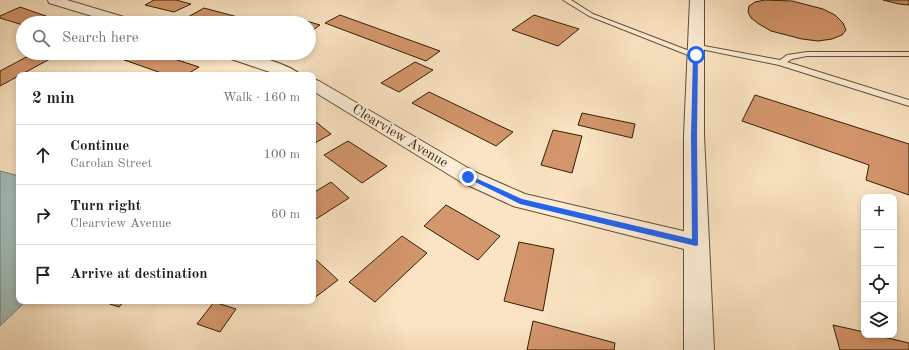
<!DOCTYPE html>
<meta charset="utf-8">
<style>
:root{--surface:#fff;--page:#f2f2f2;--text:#222;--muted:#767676;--line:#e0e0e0}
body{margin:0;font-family:"Old Standard TT",serif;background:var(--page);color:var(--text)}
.controls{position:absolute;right:12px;bottom:12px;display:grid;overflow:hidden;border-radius:8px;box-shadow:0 2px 6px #0003}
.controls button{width:36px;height:36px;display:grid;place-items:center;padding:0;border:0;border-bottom:1px solid var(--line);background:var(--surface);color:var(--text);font:20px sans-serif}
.stop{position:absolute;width:12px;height:12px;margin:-9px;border:3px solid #2563eb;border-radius:50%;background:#fff}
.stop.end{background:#2563eb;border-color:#fff;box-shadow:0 1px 4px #0008}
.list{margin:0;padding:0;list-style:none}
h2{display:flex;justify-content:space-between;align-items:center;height:52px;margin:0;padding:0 16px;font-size:17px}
h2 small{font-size:13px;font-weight:400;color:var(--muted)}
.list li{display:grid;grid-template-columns:26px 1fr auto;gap:12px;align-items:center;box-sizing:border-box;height:60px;padding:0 16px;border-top:1px solid var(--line)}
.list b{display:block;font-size:15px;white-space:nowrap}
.list p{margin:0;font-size:13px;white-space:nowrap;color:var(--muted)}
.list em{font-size:13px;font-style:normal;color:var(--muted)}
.icon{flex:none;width:22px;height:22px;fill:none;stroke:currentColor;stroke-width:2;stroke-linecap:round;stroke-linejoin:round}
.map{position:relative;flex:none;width:909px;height:350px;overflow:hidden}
.search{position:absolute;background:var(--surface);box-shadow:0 2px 6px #0003;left:16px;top:16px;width:300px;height:44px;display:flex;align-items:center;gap:10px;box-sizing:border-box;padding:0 14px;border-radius:22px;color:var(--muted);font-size:15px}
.panel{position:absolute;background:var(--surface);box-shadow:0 2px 6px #0003;left:16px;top:72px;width:300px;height:232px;border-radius:8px}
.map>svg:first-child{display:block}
.water{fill:#a0bdba;stroke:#747e70}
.building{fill:#d4966c;stroke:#331f00}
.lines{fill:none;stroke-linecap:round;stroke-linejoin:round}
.service-casing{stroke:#655031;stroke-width:2}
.minor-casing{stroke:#655031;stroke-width:2}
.tertiary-casing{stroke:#655031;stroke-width:2}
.service{fill:#fcedd8;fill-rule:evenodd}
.minor{fill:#fcedd8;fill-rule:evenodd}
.tertiary{fill:#fcedd8;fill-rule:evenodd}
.route{fill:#2563eb}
.labels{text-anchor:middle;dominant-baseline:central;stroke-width:4;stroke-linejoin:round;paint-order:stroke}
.street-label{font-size:14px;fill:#331f00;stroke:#fcedd8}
</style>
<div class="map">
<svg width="909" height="350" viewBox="0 0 909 350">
<rect width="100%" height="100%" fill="#fbe4c3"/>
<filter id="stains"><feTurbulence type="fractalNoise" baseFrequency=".005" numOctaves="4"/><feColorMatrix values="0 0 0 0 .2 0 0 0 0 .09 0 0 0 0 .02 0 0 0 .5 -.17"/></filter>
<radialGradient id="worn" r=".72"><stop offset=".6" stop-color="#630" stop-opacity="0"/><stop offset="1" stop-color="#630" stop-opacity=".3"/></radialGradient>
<polygon class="water" points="0,171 19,176 19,301 26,301 0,326"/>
<g class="building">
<polygon points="154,0 176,0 191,4 174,12 145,5"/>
<polygon points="765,0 792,1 823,9 835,15 843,23 846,30 842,35 832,39 818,41 802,39 771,31 759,24 751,18 748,12 749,6 755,2"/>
<polygon points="883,0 909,0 909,5 899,4"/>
<polygon points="20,7 46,16 29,23 23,23 23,25 0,18 0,16"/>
<polygon points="204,8 260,23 210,23 188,17"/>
<polygon points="340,15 440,51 426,61 325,23"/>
<polygon points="534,15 579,29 558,46 512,30"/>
<polygon points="303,20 320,25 309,33 309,23 300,23"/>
<polygon points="34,53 61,53 0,86 0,71"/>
<polygon points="119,53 156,53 199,67 186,75 167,75 113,56"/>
<polygon points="415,62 433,70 399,92 381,83"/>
<polygon points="429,92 513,132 496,146 412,103"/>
<polygon points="755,95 909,144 909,195 866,180 869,165 742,121"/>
<polygon points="582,113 635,124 632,138 578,125"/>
<polygon points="316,122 331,134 313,144 313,124"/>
<polygon points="553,130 582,136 572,173 541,165"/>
<polygon points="348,141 387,166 362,183 324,155"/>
<polygon points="331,182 349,198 313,221 313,193"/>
<polygon points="446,205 500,236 478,260 424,226"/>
<polygon points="402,236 427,253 375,302 349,282"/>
<polygon points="519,242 554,249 543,311 504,301"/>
<polygon points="313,257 338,280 313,299"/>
<polygon points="101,301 125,301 119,307"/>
<polygon points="214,302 236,309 220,332 197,324"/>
<polygon points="533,321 615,343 614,350 527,350"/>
<polygon points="833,325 864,332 864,335 875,335 909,343 909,350 840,350"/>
</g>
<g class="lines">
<g class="service-casing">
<g id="service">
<polygon points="563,0 571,0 593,14 700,55 696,57 693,57 589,16"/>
<polygon points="693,44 780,60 787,55 807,52 909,52 909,56 807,56 792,59 787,62 909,100 909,106 779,65 696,48 693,48"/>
</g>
</g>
<g class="minor-casing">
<g id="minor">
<polygon points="48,0 67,0 134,20 136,23 115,23 49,3"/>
<path d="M 220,53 C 227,53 234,52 242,53 C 253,54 294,66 300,75 L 279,75 L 222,56 Z"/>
<polygon points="313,79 319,81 475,172 525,194 696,234 704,237 707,243 704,249 696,252 513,206 461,182 313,91"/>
</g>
</g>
<g class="tertiary-casing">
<polygon id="tertiary" points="690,0 704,0 704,135 714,350 684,350 684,135"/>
</g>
<use href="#service" class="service"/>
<use href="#minor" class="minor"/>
<use href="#tertiary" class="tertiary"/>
</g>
<polygon class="route" points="696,54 698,55 697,135 698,245 696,246 520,204 465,177 468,175 471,176 522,199 692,239 691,135 693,55"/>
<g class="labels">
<g class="street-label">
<text transform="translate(400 136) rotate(31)">Clearview Avenue</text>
</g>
</g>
<rect width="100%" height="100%" filter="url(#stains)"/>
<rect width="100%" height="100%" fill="url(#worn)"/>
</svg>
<div class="controls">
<button>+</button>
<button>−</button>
<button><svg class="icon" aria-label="locate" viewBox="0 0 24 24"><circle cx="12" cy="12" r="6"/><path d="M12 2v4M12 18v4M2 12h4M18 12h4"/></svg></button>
<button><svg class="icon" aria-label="layers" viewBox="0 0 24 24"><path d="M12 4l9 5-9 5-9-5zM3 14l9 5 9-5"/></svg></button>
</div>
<div class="stop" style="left:696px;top:55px"></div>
<div class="stop end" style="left:468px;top:177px"></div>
<div class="search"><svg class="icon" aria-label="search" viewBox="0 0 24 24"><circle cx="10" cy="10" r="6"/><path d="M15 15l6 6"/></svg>Search here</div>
<section class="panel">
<h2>2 min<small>Walk · 160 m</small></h2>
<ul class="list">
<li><svg class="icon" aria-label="ahead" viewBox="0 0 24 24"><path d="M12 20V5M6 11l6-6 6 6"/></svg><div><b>Continue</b><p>Carolan Street</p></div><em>100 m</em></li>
<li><svg class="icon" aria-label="right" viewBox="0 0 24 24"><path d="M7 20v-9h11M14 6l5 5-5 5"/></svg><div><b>Turn right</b><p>Clearview Avenue</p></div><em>60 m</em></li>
<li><svg class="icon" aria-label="arrive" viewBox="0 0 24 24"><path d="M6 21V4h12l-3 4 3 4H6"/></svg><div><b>Arrive at destination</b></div></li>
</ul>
</section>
</div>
